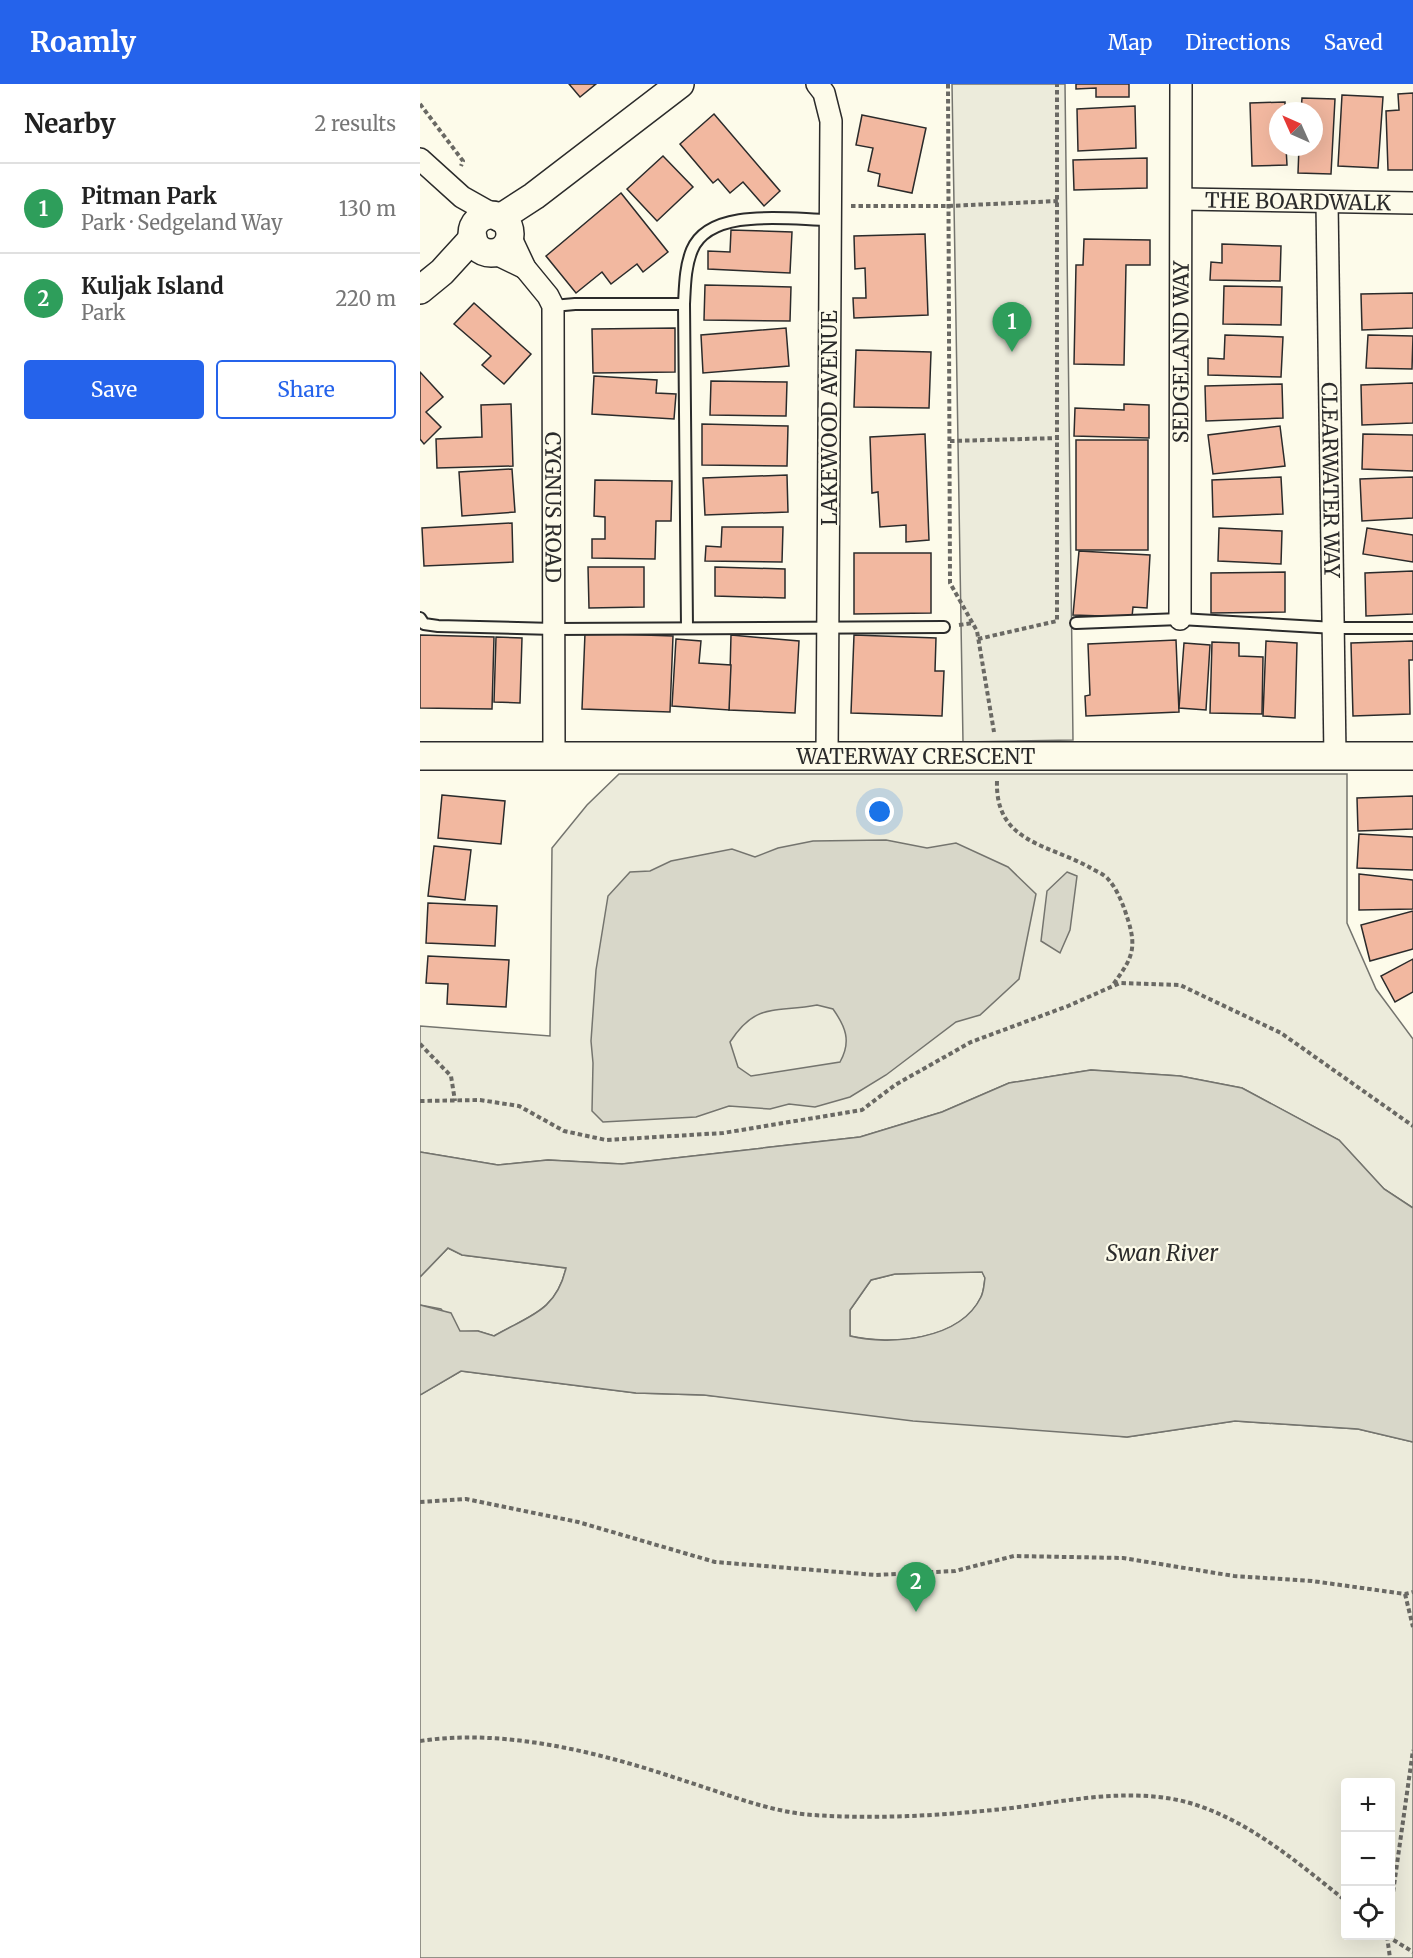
<!DOCTYPE html>
<meta charset="utf-8">
<style>
:root{--surface:#fff;--page:#f2f2f2;--text:#222;--muted:#767676;--line:#e0e0e0;--accent:#2563eb}
body{margin:0;font-family:Merriweather,serif;background:var(--page);color:var(--text)}
.controls{position:absolute;right:18px;bottom:18px;display:grid;overflow:hidden;border-radius:6px;box-shadow:0 6px 24px #0002}
.controls button{width:54px;height:54px;display:grid;place-items:center;padding:0;border:0;border-bottom:2px solid var(--line);background:var(--surface);color:var(--text);font:30px sans-serif}
.compass{position:absolute;left:849px;top:18px;width:54px;height:54px;border-radius:50%;background:var(--surface);box-shadow:0 6px 24px #0002;rotate:315deg}
.you{position:absolute;left:460px;top:728px;width:21px;height:21px;margin:-15px;border:4px solid #fff;border-radius:50%;background:#1a73e8;box-shadow:0 0 0 9px #1a73e833}
.badge{display:grid;place-items:center;width:39px;height:39px;border-radius:50%;background:var(--accent);color:#fff;font-size:20px;font-weight:700}
.pin{position:absolute;translate:-50% -50px;filter:drop-shadow(0 2px 3px #0008)}
.pin::after{content:'';position:absolute;top:32px;width:21px;height:18px;background:inherit;clip-path:polygon(0 0,100% 0,50% 100%)}
.list{margin:0;padding:0;list-style:none}
h2{display:flex;justify-content:space-between;align-items:center;height:78px;margin:0;padding:0 24px;font-size:26px}
h2 small{font-size:20px;font-weight:400;color:var(--muted)}
.list li{display:grid;grid-template-columns:39px 1fr auto;gap:18px;align-items:center;box-sizing:border-box;height:90px;padding:0 24px;border-top:2px solid var(--line)}
.list b{display:block;font-size:22px;white-space:nowrap}
.list p{margin:0;font-size:20px;white-space:nowrap;color:var(--muted)}
.list em{font-size:20px;font-style:normal;color:var(--muted)}
.actions{display:flex;gap:12px;padding:18px 24px}
.actions a{flex:1;padding:14px 0;border:2px solid var(--accent);border-radius:6px;text-align:center;font-size:21px;color:var(--accent)}
.actions .main{background:var(--accent);color:#fff}
.icon{flex:none;width:33px;height:33px;fill:none;stroke:currentColor;stroke-width:2;stroke-linecap:round;stroke-linejoin:round}
.map{position:relative;flex:none;width:993px;height:1874px;overflow:hidden}
header{display:flex;align-items:center;gap:36px;box-sizing:border-box;height:84px;padding:0 30px;background:var(--accent);color:#fff}
header strong{font-size:28px}
nav{display:flex;gap:33px;margin-inline-start:auto;font-size:21px}
main{display:flex}
aside{flex:1;background:var(--surface)}
.map>svg:first-child{display:block}
.green{fill:#ecebdb;stroke:#74746e;stroke-width:1.5;fill-rule:evenodd}
.water{fill:#d8d7c9;stroke:#74746e;stroke-width:1.5;fill-rule:evenodd}
.building{fill:#f2b8a0;stroke:#2b2b2b;stroke-width:1.5}
.lines{fill:none;stroke-linecap:round;stroke-linejoin:round}
.service-casing{stroke:#2b2b2b;stroke-width:14}
.minor-casing{stroke:#2b2b2b;stroke-width:24}
.tertiary-casing{stroke:#2b2b2b;stroke-width:30}
.path{stroke:#6a6964;stroke-width:4;stroke-dasharray:4.5 3;stroke-linecap:butt}
.service{stroke:#fdfbea;stroke-width:10}
.minor{stroke:#fdfbea;stroke-width:21}
.tertiary{stroke:#fdfbea;stroke-width:27}
.labels{text-anchor:middle;dominant-baseline:central;stroke-width:4.5;stroke-linejoin:round;paint-order:stroke}
.street-label{font-size:21px;fill:#2b2b2b;stroke:#fdfbea}
.water-label{font-size:22px;font-style:italic;fill:#2b2b2b;stroke:#fdfbea}
</style>
<header>
<strong>Roamly</strong>
<nav><a>Map</a><a>Directions</a><a>Saved</a></nav>
</header>
<main>
<aside>
<h2>Nearby<small>2 results</small></h2>
<ul class="list">
<li><span class="badge" style="background:#2e9e5b">1</span><div><b>Pitman Park</b><p>Park · Sedgeland Way</p></div><em>130 m</em></li>
<li><span class="badge" style="background:#2e9e5b">2</span><div><b>Kuljak Island</b><p>Park</p></div><em>220 m</em></li>
</ul>
<div class="actions"><a class="main">Save</a><a>Share</a></div>
</aside>
<div class="map">
<svg width="993" height="1874" viewBox="0 0 993 1874">
<rect width="100%" height="100%" fill="#fdfbea"/>
<g class="green">
<polygon points="532,0 645,0 653,656 543,658"/>
<polygon points="199,690 927,690 927,839 956,905 993,955 993,1124 964,1105 919,1056 822,1004 760,992 671,986 589,999 522,1028 440,1053 202,1080 128,1076 78,1081 0,1068 0,942 130,952 132,764 167,721"/>
<path d="M 28,1164 L 42,1171 L 146,1184 C 136,1228 108,1232 74,1252 L 58,1247 L 40,1248 L 21,1225 L 0,1221 L 0,1193 Z"/>
<path d="M 562,1187 L 565,1194 C 564,1200 564,1207 561,1213 C 540,1257 471,1261 430,1252 L 430,1226 L 451,1196 L 475,1190 Z"/>
<path d="M 41,1287 L 216,1309 L 284,1311 L 707,1353 L 815,1337 L 938,1345 L 993,1358 L 993,1874 L 0,1874 L 0,1311 ZM 926,1698 L 970,1698 L 970,1852 L 926,1852 Z"/>
</g>
<g class="water">
<path d="M 466,756 L 507,764 L 536,759 L 588,783 L 616,810 L 599,895 L 560,931 L 536,938 L 466,991 L 430,1013 L 395,1023 L 369,1020 L 350,1025 L 309,1022 L 276,1033 L 183,1038 L 172,1027 L 173,979 L 171,957 L 176,886 L 188,812 L 210,788 L 230,787 L 251,777 L 312,765 L 335,773 L 358,764 L 393,757 ZM 397,921 L 413,925 C 425,942 432,957 420,978 L 331,992 L 318,983 L 310,958 C 336,918 354,929 397,921 Z"/>
<polygon points="647,788 657,792 650,846 640,869 621,857 627,807"/>
<path d="M 671,986 L 760,992 L 822,1004 L 919,1056 L 964,1105 L 993,1124 L 993,1358 L 938,1345 L 815,1337 L 707,1353 L 493,1337 L 284,1311 L 216,1309 L 41,1287 L 0,1311 L 0,1221 L 31,1229 L 40,1247 L 58,1247 L 74,1252 C 108,1232 136,1228 146,1184 L 42,1171 L 28,1164 L 0,1193 L 0,1068 L 78,1081 L 128,1076 L 202,1080 L 440,1053 L 522,1028 L 589,999 ZM 562,1188 L 565,1194 C 564,1200 564,1207 561,1213 C 540,1256 470,1262 430,1252 L 430,1226 L 451,1196 L 475,1190 Z"/>
</g>
<g class="building">
<polygon points="149,0 176,0 160,13"/>
<polygon points="656,0 709,0 709,13 676,13 676,4 656,5"/>
<polygon points="993,9 993,86 968,86 966,27 979,26 978,10"/>
<polygon points="922,11 963,13 958,84 918,82"/>
<polygon points="882,14 915,15 911,90 878,89 879,63 894,63 894,27 881,27"/>
<polygon points="865,18 865,27 858,27 858,63 866,63 867,81 832,82 830,19"/>
<polygon points="715,22 716,64 658,67 657,25"/>
<polygon points="294,30 360,107 344,122 323,98 310,109 298,95 293,99 260,60"/>
<polygon points="442,31 506,44 492,109 458,102 460,90 448,87 453,64 436,61"/>
<polygon points="243,72 273,103 237,137 207,105"/>
<polygon points="727,74 727,104 654,106 653,76"/>
<polygon points="201,109 248,168 223,188 217,180 191,200 182,188 156,209 126,172"/>
<polygon points="311,146 372,148 370,189 288,185 288,167 310,168"/>
<polygon points="505,150 508,231 434,234 433,214 446,214 445,184 435,185 434,152"/>
<polygon points="664,155 730,156 730,181 706,181 704,281 654,280 656,181 663,181"/>
<polygon points="802,160 861,162 860,197 790,196 791,178 802,179"/>
<polygon points="285,201 371,203 370,237 284,236"/>
<polygon points="804,202 862,203 861,241 803,240"/>
<polygon points="993,209 993,244 942,246 941,210"/>
<polygon points="54,219 111,270 84,300 62,281 71,272 34,240"/>
<polygon points="255,244 255,288 173,289 172,245"/>
<polygon points="366,244 369,282 283,289 281,251"/>
<polygon points="805,251 863,253 861,293 788,291 788,274 804,275"/>
<polygon points="948,251 993,252 992,285 946,284"/>
<polygon points="436,266 511,268 509,324 434,323"/>
<polygon points="0,288 23,313 6,328 21,343 4,360 0,355"/>
<polygon points="174,292 237,296 236,309 256,310 254,335 172,330"/>
<polygon points="291,297 367,298 366,332 290,331"/>
<polygon points="993,299 993,339 942,341 941,301"/>
<polygon points="862,300 863,334 786,337 785,302"/>
<polygon points="91,320 93,382 17,384 16,355 62,353 61,321"/>
<polygon points="704,320 729,321 729,354 654,352 655,324 704,326"/>
<polygon points="282,340 368,342 367,382 282,381"/>
<polygon points="860,342 865,382 793,390 788,351"/>
<polygon points="505,350 509,456 486,458 486,441 460,443 458,408 452,409 450,353"/>
<polygon points="943,350 993,351 993,387 942,385"/>
<rect x="656" y="356" width="72" height="110"/>
<polygon points="92,385 95,428 42,432 39,388"/>
<polygon points="367,391 368,428 285,431 283,394"/>
<polygon points="861,393 863,430 793,433 792,396"/>
<polygon points="993,393 993,434 942,437 940,395"/>
<polygon points="175,396 252,397 251,437 236,437 235,475 172,474 172,455 185,455 185,433 174,432"/>
<polygon points="92,439 93,478 4,482 2,444"/>
<polygon points="302,443 363,443 362,478 285,477 286,462 301,463"/>
<polygon points="799,444 862,447 861,480 798,477"/>
<polygon points="947,444 993,451 993,478 943,470"/>
<polygon points="659,467 730,471 727,524 713,523 712,533 653,531"/>
<polygon points="434,469 511,469 511,529 434,530"/>
<polygon points="168,483 224,483 224,523 169,524"/>
<polygon points="295,483 365,485 365,514 295,512"/>
<polygon points="993,487 993,530 946,532 945,489"/>
<polygon points="865,488 865,528 791,529 791,489"/>
<polygon points="165,549 253,552 250,628 162,625"/>
<polygon points="0,551 74,553 72,625 0,624"/>
<polygon points="311,551 379,557 375,629 309,626"/>
<polygon points="434,551 516,554 515,587 524,587 522,632 431,629"/>
<polygon points="76,553 102,554 100,619 74,618"/>
<polygon points="256,555 281,557 279,579 311,581 309,626 252,622"/>
<polygon points="756,556 759,628 666,632 665,612 670,611 668,560"/>
<polygon points="846,557 877,559 875,634 843,632"/>
<polygon points="993,557 993,576 989,576 990,630 933,632 931,559"/>
<polygon points="792,558 819,559 819,572 843,573 842,630 790,629"/>
<polygon points="764,559 790,561 786,626 759,624"/>
<polygon points="22,711 85,717 81,760 18,754"/>
<polygon points="993,712 993,745 938,747 937,714"/>
<polygon points="939,750 993,753 993,786 937,784"/>
<polygon points="14,762 51,766 45,816 8,812"/>
<polygon points="939,790 993,796 993,825 939,826"/>
<polygon points="8,819 77,822 75,862 6,859"/>
<polygon points="993,827 993,865 950,877 941,841"/>
<polygon points="8,872 89,876 86,923 27,920 28,900 6,899"/>
<polygon points="993,875 993,908 975,918 961,892"/>
</g>
<g class="lines">
<g class="service-casing">
<g id="service">
<polyline points="133,222 155,220 264,220"/>
<polyline points="0,534 4,540 18,542 134,545 524,543"/>
<polyline points="656,539 760,535 915,544 993,544"/>
<path d="M 267,544 L 264,220 C 265,202 265,183 272,166 C 290,122 372,136 409,136"/>
</g>
</g>
<g class="minor-casing">
<g id="minor">
<polyline points="397,0 404,9 411,37 407,671"/>
<polyline points="0,75 42,113 74,131"/>
<path id="s1" d="M 762,115 L 993,119"/>
<path id="s2" d="M 907,118 L 915,672"/>
<path id="s3" d="M 90,152 L 105,184 L 128,212 L 133,222 L 134,671"/>
<polyline points="74,169 105,184"/>
<path id="s4" d="M 760,535 L 761,0"/>
</g>
</g>
<g class="tertiary-casing">
<g id="tertiary">
<circle cx="71" cy="150" r="19"/>
<polyline points="80,134 114,112 260,0"/>
<polyline points="0,206 22,188 53,154"/>
<path id="s5" d="M 0,672 L 993,672"/>
</g>
</g>
<g class="path">
<polyline points="528,0 530,499 557,547 574,648"/>
<polyline points="0,20 43,77 41,82"/>
<polyline points="431,122 528,122 638,117"/>
<polyline points="530,357 639,354"/>
<polyline points="539,541 553,539"/>
<polyline points="558,555 637,537 637,0"/>
<path d="M 577,697 C 575,758 627,760 669,783 C 675,787 684,790 688,795 C 698,806 704,823 708,836 C 718,867 710,877 692,902"/>
<polyline points="0,960 31,992 35,1017"/>
<polyline points="0,1017 60,1016 99,1022 144,1047 186,1056 303,1049 442,1026 475,1001 551,958 648,922 700,899 760,901 861,949 993,1042"/>
<polyline points="0,1418 46,1415 158,1438 295,1478 456,1491 535,1487 594,1472 703,1474 814,1492 892,1497 985,1510 993,1508"/>
<polyline points="985,1510 993,1543"/>
<path d="M 0,1657 C 85,1644 182,1669 262,1696 C 304,1709 349,1728 393,1731 C 452,1735 514,1732 573,1726 C 637,1720 706,1701 770,1719 C 830,1737 878,1779 926,1817"/>
<polyline points="970,1830 993,1666"/>
<polyline points="967,1852 993,1868"/>
<polyline points="967,1852 970,1874"/>
</g>
<use href="#service" class="service"/>
<use href="#minor" class="minor"/>
<use href="#tertiary" class="tertiary"/>
</g>
<g class="labels">
<g class="street-label">
<text stroke="none"><textPath href="#s1" startOffset="116">THE BOARDWALK</textPath></text>
<text stroke="none"><textPath href="#s4" startOffset="267">SEDGELAND WAY</textPath></text>
<text transform="translate(409 334) rotate(-90)">LAKEWOOD AVENUE</text>
<text stroke="none"><textPath href="#s2" startOffset="278">CLEARWATER WAY</textPath></text>
<text stroke="none"><textPath href="#s3" startOffset="284">CYGNUS ROAD</textPath></text>
<text stroke="none"><textPath href="#s5" startOffset="496">WATERWAY CRESCENT</textPath></text>
</g>
<g class="water-label">
<text x="742" y="1169">Swan River</text>
</g>
</g>
</svg>
<div class="controls">
<button>+</button>
<button>−</button>
<button><svg class="icon" aria-label="locate" viewBox="0 0 24 24"><circle cx="12" cy="12" r="6"/><path d="M12 2v4M12 18v4M2 12h4M18 12h4"/></svg></button>
</div>
<svg class="compass" viewBox="-18 -18 36 36"><path d="M0-13l5 13h-10z" fill="#e53935"/><path d="M0 13l5-13h-10z" fill="#767676"/></svg>
<div class="you"></div>
<div class="pin badge" style="left:592px;top:268px;background:#2e9e5b">1</div>
<div class="pin badge" style="left:496px;top:1528px;background:#2e9e5b">2</div>
</div>
</main>
